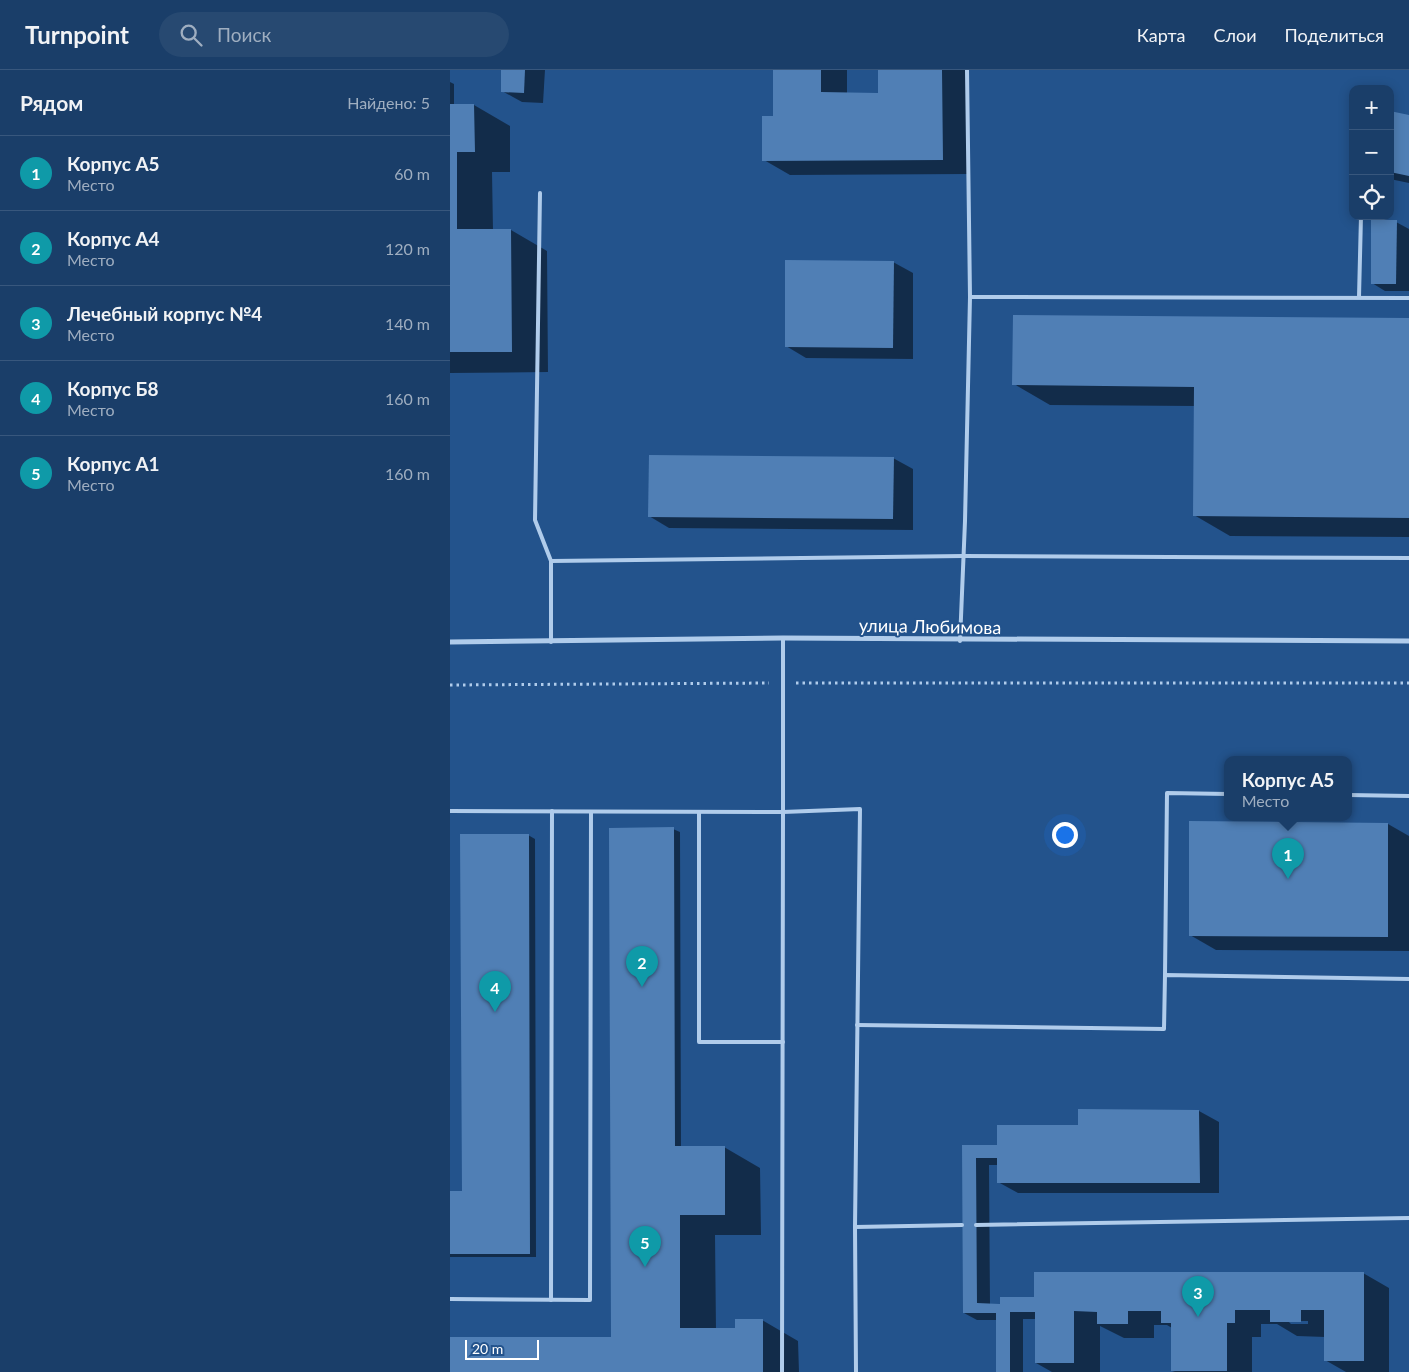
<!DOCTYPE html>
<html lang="ru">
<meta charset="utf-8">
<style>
:root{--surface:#1a3e69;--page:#274971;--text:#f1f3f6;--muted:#9faec0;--line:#38577d;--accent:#ea580c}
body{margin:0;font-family:Lato,sans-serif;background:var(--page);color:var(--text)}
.controls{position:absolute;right:15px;top:15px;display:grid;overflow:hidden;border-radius:10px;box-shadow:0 2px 12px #0003}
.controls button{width:45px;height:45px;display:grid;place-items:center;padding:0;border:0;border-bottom:1px solid var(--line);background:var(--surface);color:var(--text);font:25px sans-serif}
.scale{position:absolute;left:15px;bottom:12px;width:74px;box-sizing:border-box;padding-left:5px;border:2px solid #fff;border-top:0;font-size:14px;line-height:18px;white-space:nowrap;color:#fff;-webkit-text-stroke:4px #23538c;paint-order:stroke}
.you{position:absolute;left:614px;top:764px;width:18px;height:18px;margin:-12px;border:4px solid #fff;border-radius:50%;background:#1a73e8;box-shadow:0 0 0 8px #1a73e833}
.badge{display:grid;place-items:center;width:32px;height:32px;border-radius:50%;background:var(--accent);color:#fff;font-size:16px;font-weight:700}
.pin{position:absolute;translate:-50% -41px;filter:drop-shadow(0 1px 2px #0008)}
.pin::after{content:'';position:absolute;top:26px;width:18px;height:15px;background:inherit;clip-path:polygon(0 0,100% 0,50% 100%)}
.popup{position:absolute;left:774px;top:686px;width:128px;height:65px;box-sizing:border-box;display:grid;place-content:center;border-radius:10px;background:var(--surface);filter:drop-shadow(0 1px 4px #0005);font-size:16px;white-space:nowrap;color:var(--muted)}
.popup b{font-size:19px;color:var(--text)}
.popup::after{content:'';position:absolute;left:50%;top:100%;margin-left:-10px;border:10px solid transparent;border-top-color:var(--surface)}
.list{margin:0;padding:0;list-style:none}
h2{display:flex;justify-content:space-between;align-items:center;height:65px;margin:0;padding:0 20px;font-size:21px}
h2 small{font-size:16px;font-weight:400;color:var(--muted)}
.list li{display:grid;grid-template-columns:32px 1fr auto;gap:15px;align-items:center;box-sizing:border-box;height:75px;padding:0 20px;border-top:1px solid var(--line)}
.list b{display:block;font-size:19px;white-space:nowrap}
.list p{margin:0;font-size:16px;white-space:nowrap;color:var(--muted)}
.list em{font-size:16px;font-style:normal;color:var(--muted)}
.icon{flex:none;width:28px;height:28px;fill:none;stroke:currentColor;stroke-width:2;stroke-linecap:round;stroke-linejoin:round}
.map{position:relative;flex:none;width:959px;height:1302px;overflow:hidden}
header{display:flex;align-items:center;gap:30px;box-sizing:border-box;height:70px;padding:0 25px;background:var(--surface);border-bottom:1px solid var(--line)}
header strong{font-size:24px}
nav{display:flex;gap:28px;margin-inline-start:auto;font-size:18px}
.search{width:350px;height:45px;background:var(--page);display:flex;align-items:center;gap:12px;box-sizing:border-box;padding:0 18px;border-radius:28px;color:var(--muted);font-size:19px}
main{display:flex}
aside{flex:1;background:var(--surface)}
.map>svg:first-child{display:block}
.shadow{fill:#0007;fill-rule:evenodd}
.building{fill:#507fb5}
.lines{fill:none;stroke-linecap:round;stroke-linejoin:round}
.path{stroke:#b0cceb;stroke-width:3;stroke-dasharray:2.5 4;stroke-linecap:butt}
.lane{stroke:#b0cceb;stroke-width:4}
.street{stroke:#b0cceb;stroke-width:5}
.labels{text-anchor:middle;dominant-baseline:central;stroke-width:4;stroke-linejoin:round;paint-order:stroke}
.street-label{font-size:18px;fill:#fff;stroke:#23538c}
</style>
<header>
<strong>Turnpoint</strong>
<div class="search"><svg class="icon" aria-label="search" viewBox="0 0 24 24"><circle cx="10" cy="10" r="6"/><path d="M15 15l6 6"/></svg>Поиск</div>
<nav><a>Карта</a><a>Слои</a><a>Поделиться</a></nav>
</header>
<main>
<aside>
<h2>Рядом<small>Найдено: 5</small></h2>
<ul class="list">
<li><span class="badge" style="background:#0f9aa8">1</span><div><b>Корпус А5</b><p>Место</p></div><em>60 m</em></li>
<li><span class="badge" style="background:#0f9aa8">2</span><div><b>Корпус А4</b><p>Место</p></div><em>120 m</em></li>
<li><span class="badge" style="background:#0f9aa8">3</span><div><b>Лечебный корпус №4</b><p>Место</p></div><em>140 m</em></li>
<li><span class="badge" style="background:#0f9aa8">4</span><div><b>Корпус Б8</b><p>Место</p></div><em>160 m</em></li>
<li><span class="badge" style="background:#0f9aa8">5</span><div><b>Корпус А1</b><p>Место</p></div><em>160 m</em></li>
</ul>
</aside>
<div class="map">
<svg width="959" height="1302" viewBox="0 0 959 1302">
<rect width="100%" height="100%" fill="#23538c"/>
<g class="shadow">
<polygon points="52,0 95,0 93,33 72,32 52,21"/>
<polygon points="324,0 397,0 397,24 429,24 429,0 518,0 519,104 340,105 314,90 324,48"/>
<polygon points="0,12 4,14 4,36 24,35 60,56 60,102 42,102 43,160 61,160 97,181 98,302 0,303"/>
<polygon points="940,42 959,46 959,113 940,109"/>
<polygon points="946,152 959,159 959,221 935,221 922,213"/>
<polygon points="443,192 463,203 463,289 356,288 336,276"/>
<polygon points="959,249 959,467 780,466 744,445 745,336 600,335 564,314"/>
<polygon points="443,388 463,399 463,460 219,458 199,446"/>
<polygon points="938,754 959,766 959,881 766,880 740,865"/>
<polygon points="223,759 230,762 231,1078 274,1077 310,1098 311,1165 265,1165 266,1260 286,1260 312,1250 348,1271 349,1302 0,1302 0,1268 163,1268"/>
<polygon points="78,765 85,769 86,1187 0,1187 0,1122 13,1122"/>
<path d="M 749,1041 L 769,1052 L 769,1123 L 568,1123 L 548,1112 L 548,1095 L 539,1095 L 540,1235 L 551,1235 L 584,1228 L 913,1203 L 939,1218 L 939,1302 L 896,1302 L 875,1290 L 875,1267 L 847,1266 L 827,1254 L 811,1254 L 811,1267 L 802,1267 L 802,1302 L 725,1302 L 722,1301 L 722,1258 L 717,1255 L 704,1255 L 704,1268 L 674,1268 L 650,1256 L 650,1302 L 602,1302 L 586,1293 L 586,1249 L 573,1249 L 573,1302 L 547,1302 L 547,1250 L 527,1250 L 514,1243 L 513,1076 L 548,1076 L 629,1056 ZM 838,1251 L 858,1251 L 858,1254 L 841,1254 Z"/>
</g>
<g class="building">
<polygon points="51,0 75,0 74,23 51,22"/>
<polygon points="323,0 371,0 371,22 428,23 428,0 492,0 493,90 312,91 312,46 323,46"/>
<polygon points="0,34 24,34 25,82 7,82 7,159 61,159 62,282 0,282"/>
<polygon points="940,41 959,45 959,106 940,102"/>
<polygon points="921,150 947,150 946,214 921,214"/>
<polygon points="335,190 444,191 443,278 335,277"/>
<polygon points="563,245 959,248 959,448 743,446 744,317 562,315"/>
<polygon points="199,385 444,387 443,449 198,447"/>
<polygon points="739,751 938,753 938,867 739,866"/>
<polygon points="224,757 225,1076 275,1076 275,1145 230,1145 230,1258 285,1258 285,1249 313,1249 313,1302 0,1302 0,1267 161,1267 159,758"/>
<polygon points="10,764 79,764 80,1184 0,1184 0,1121 12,1121"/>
<polygon points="628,1039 749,1040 750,1113 547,1113 547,1088 526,1088 527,1233 550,1234 550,1227 584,1227 584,1202 914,1202 914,1291 874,1291 874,1240 851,1240 851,1252 820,1252 820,1240 785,1240 785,1253 777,1253 777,1301 721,1301 721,1253 711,1253 711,1241 678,1241 678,1254 647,1254 647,1242 624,1241 624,1293 585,1293 585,1242 560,1242 560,1302 546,1302 546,1243 513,1243 512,1075 547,1075 547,1055 628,1055"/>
</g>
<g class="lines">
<g class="path">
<polyline points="346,613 959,613"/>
<polyline points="0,615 319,613"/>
</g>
<g class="lane">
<polyline points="90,123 85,450 101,491 101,572"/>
<polyline points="520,227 959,228"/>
<polyline points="909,227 911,146"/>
<polyline points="101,491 513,486 959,488"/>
<polyline points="333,568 333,742 410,739 405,1157 406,1302"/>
<polyline points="510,571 515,451 520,227 517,0"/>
<polyline points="898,725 959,726"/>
<polyline points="0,741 333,742 332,1302"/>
<polyline points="249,742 249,972 333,972"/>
<polyline points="715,905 717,723 778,724"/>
<polyline points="407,955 714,959 715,905 959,909"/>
<polyline points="526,1155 959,1148"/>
<polyline points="405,1157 512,1155"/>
<polyline points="0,1229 140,1230 141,742"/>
<polyline points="101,1230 102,741"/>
</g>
<polyline class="street" points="0,572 333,568 959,571"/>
</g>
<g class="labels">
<g class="street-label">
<text transform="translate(480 556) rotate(1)">улица Любимова</text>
</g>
</g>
</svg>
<div class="controls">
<button>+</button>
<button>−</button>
<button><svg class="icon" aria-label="locate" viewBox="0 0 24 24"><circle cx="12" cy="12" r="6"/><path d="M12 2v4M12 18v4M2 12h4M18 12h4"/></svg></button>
</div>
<div class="scale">20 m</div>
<div class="you"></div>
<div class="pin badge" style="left:838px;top:809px;background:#0f9aa8">1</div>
<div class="popup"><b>Корпус А5</b>Место</div>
<div class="pin badge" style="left:192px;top:917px;background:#0f9aa8">2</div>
<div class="pin badge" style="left:748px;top:1247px;background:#0f9aa8">3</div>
<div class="pin badge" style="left:45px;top:942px;background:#0f9aa8">4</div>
<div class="pin badge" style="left:195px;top:1197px;background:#0f9aa8">5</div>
</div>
</main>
